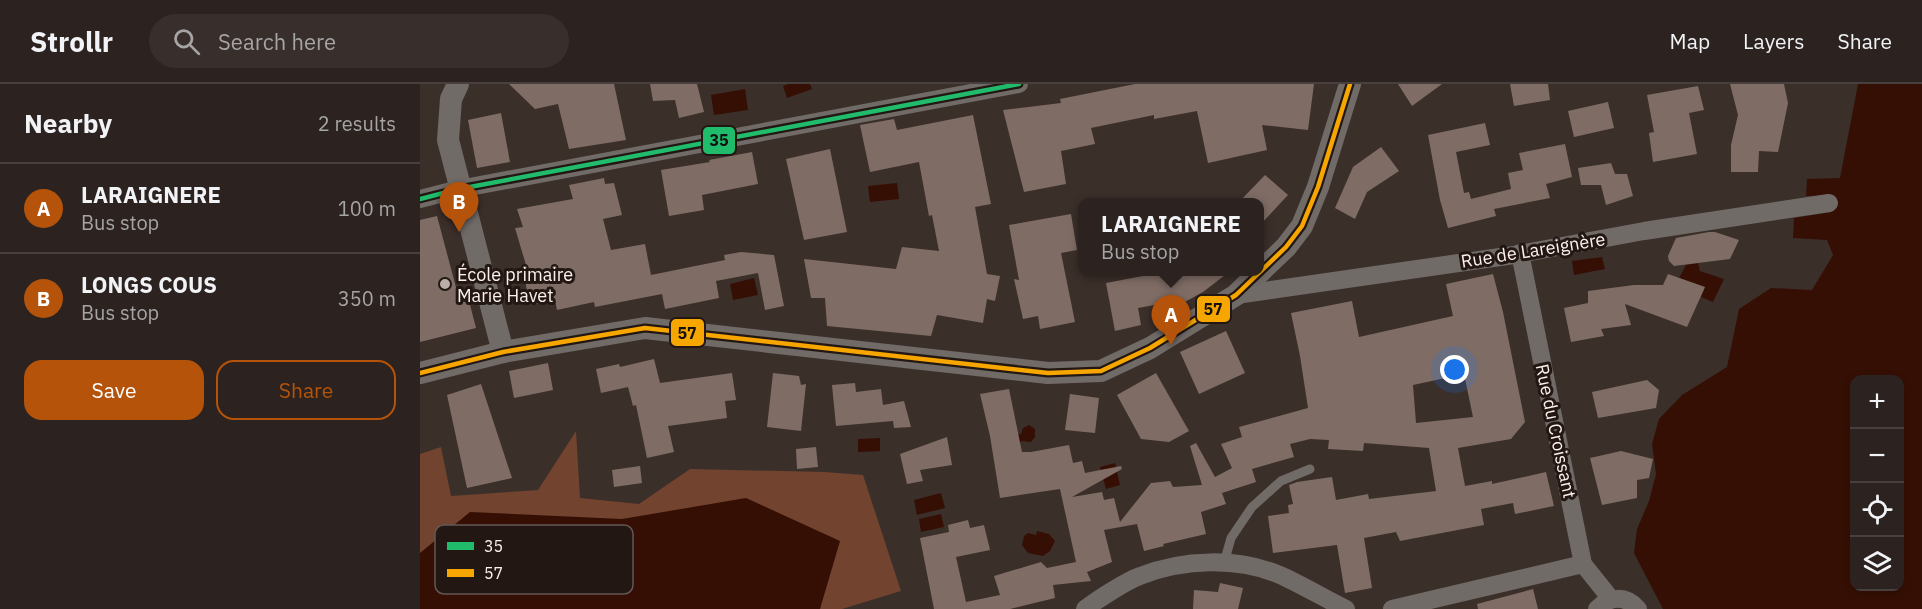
<!DOCTYPE html>
<meta charset="utf-8">
<style>
:root{--surface:#2c2320;--page:#382f2d;--text:#f1f3f6;--muted:#a6a4a5;--line:#48403e;--accent:#b45309}
body{margin:0;font-family:"IBM Plex Sans",sans-serif;background:var(--page);color:var(--text)}
.controls{position:absolute;right:18px;bottom:18px;display:grid;overflow:hidden;border-radius:12px;box-shadow:0 3px 9px #0003}
.controls button{width:54px;height:54px;display:grid;place-items:center;padding:0;border:0;border-bottom:2px solid var(--line);background:var(--surface);color:var(--text);font:30px sans-serif}
.you{position:absolute;left:1035px;top:286px;width:21px;height:21px;margin:-15px;border:4px solid #fff;border-radius:50%;background:#1a73e8;box-shadow:0 0 0 9px #1a73e833}
.badge{display:grid;place-items:center;width:39px;height:39px;border-radius:50%;background:var(--accent);color:#fff;font-size:20px;font-weight:700}
.pin{position:absolute;translate:-50% -50px;filter:drop-shadow(0 2px 3px #0008)}
.pin::after{content:'';position:absolute;top:32px;width:21px;height:18px;background:inherit;clip-path:polygon(0 0,100% 0,50% 100%)}
.popup{position:absolute;left:658px;top:114px;width:186px;height:78px;box-sizing:border-box;display:grid;place-content:center;border-radius:12px;background:var(--surface);filter:drop-shadow(0 2px 4px #0005);font-size:20px;white-space:nowrap;color:var(--muted)}
.popup b{font-size:22px;color:var(--text)}
.popup::after{content:'';position:absolute;left:50%;top:100%;margin-left:-12px;border:12px solid transparent;border-top-color:var(--surface)}
.list{margin:0;padding:0;list-style:none}
h2{display:flex;justify-content:space-between;align-items:center;height:78px;margin:0;padding:0 24px;font-size:26px}
h2 small{font-size:20px;font-weight:400;color:var(--muted)}
.list li{display:grid;grid-template-columns:39px 1fr auto;gap:18px;align-items:center;box-sizing:border-box;height:90px;padding:0 24px;border-top:2px solid var(--line)}
.list b{display:block;font-size:22px;white-space:nowrap}
.list p{margin:0;font-size:20px;white-space:nowrap;color:var(--muted)}
.list em{font-size:20px;font-style:normal;color:var(--muted)}
.actions{display:flex;gap:12px;padding:18px 24px}
.actions a{flex:1;padding:14px 0;border:2px solid var(--accent);border-radius:18px;text-align:center;font-size:21px;color:var(--accent)}
.actions .main{background:var(--accent);color:#fff}
.icon{flex:none;width:33px;height:33px;fill:none;stroke:currentColor;stroke-width:2;stroke-linecap:round;stroke-linejoin:round}
.map{position:relative;flex:none;width:1502px;height:525px;overflow:hidden}
header{display:flex;align-items:center;gap:36px;box-sizing:border-box;height:84px;padding:0 30px;background:var(--surface);border-bottom:2px solid var(--line)}
header strong{font-size:28px}
nav{display:flex;gap:33px;margin-inline-start:auto;font-size:21px}
.search{width:420px;height:54px;background:var(--page);display:flex;align-items:center;gap:15px;box-sizing:border-box;padding:0 21px;border-radius:33px;color:var(--muted);font-size:22px}
main{display:flex}
aside{flex:1;background:var(--surface)}
.map>svg:first-child{display:block}
.green{fill:#72432f}
.water{fill:#360f04;fill-rule:evenodd}
.building{fill:#7f6d65;fill-rule:evenodd}
.lines{fill:none;stroke-linecap:round;stroke-linejoin:round}
.service{stroke:#716b68;stroke-width:9}
.minor{stroke:#716b68;stroke-width:18}
.tertiary{stroke:#716b68;stroke-width:22}
.bus-1-casing{stroke:#221713;stroke-width:9}
.bus-2-casing{stroke:#221713;stroke-width:9}
.bus-1{stroke:#20bc6c;stroke-width:4.5}
.bus-2{stroke:#f7a600;stroke-width:4.5}
.poi-dot{fill:#baada8;stroke:#221713;stroke-width:2}
.labels{text-anchor:middle;dominant-baseline:central;stroke-width:6;stroke-linejoin:round;paint-order:stroke}
.street-label{font-size:18px;fill:#fef1ec;stroke:#221713}
.poi-label{font-size:18px;fill:#fef1ec;stroke:#221713;text-anchor:start}
.key{fill:#221713;stroke:#645854;stroke-width:1.5}
.key-label{font-size:16px;fill:#fef1ec}
.line-badge{stroke:#221713;stroke-width:2}
.pale-badge-label{font-size:16px;text-anchor:middle;font-weight:bold;fill:#111}
</style>
<header>
<strong>Strollr</strong>
<div class="search"><svg class="icon" aria-label="search" viewBox="0 0 24 24"><circle cx="10" cy="10" r="6"/><path d="M15 15l6 6"/></svg>Search here</div>
<nav><a>Map</a><a>Layers</a><a>Share</a></nav>
</header>
<main>
<aside>
<h2>Nearby<small>2 results</small></h2>
<ul class="list">
<li><span class="badge">A</span><div><b>LARAIGNERE</b><p>Bus stop</p></div><em>100 m</em></li>
<li><span class="badge">B</span><div><b>LONGS COUS</b><p>Bus stop</p></div><em>350 m</em></li>
</ul>
<div class="actions"><a class="main">Save</a><a>Share</a></div>
</aside>
<div class="map">
<svg width="1502" height="525" viewBox="0 0 1502 525">
<rect width="100%" height="100%" fill="#3b2f2a"/>
<polygon class="green" points="156,347 160,414 219,420 270,385 405,388 443,391 481,507 422,525 0,525 0,370 21,363 31,412 118,406"/>
<g class="water">
<polygon points="369,0 390,0 392,5 367,14 363,2"/>
<path d="M 1438,0 L 1502,0 L 1502,525 L 1243,525 L 1214,469 L 1217,445 L 1229,417 L 1236,390 L 1232,360 L 1239,335 L 1262,311 L 1307,283 L 1319,225 L 1351,204 L 1392,206 L 1413,171 L 1407,156 L 1373,154 L 1374,134 L 1412,128 L 1411,111 L 1386,112 L 1387,95 L 1420,94 ZM 1434,296 L 1480,296 L 1480,502 L 1434,502 Z"/>
<polygon points="325,5 328,26 294,31 291,11"/>
<polygon points="477,99 479,115 450,118 448,102"/>
<polygon points="1182,173 1185,185 1154,191 1152,177"/>
<polygon points="1278,179 1280,187 1304,195 1293,218 1281,213 1285,203 1259,194 1266,181"/>
<polygon points="334,194 338,211 313,216 310,200"/>
<polygon points="609,341 615,345 615,353 611,358 602,357 595,361 594,351 601,350 603,344"/>
<polygon points="460,354 460,367 438,368 438,355"/>
<polygon points="695,379 700,401 686,405 680,383"/>
<polygon points="521,409 525,424 497,431 494,416"/>
<polygon points="326,414 420,457 400,525 0,525 0,469 50,428 202,435"/>
<polygon points="521,430 524,443 501,448 499,435"/>
<polygon points="617,447 629,450 635,457 630,467 623,472 608,469 602,461 604,452 608,449 616,451"/>
</g>
<g class="building">
<polygon points="89,0 194,0 206,56 149,65 138,20 115,25"/>
<polygon points="230,0 277,0 284,28 259,34 255,16 233,17"/>
<polygon points="715,0 894,0 888,46 842,41 847,66 788,79 777,27 734,35 734,31 671,44 675,60 641,67 646,100 604,108 583,26 641,19 640,15"/>
<polygon points="978,0 1022,0 992,22"/>
<polygon points="1090,0 1128,0 1130,16 1094,22"/>
<polygon points="1310,0 1364,0 1368,19 1358,68 1339,67 1338,88 1311,88 1311,61 1318,31"/>
<polygon points="1278,2 1284,26 1269,29 1277,70 1233,78 1229,49 1234,48 1227,11"/>
<polygon points="1188,18 1194,44 1154,53 1148,27"/>
<polygon points="81,29 90,78 57,84 48,36"/>
<polygon points="553,31 571,120 555,123 567,190 580,192 575,217 567,215 563,239 517,231 511,252 407,242 405,214 391,214 384,175 476,185 482,163 519,167 512,131 509,132 499,78 450,88 440,41 474,35 477,46"/>
<polygon points="1065,39 1070,61 1036,68 1044,109 1049,108 1051,115 1091,105 1088,89 1103,86 1099,69 1145,60 1152,93 1126,100 1130,114 1074,125 1076,132 1028,144 1020,116 1008,51"/>
<polygon points="961,63 979,87 947,108 935,135 915,124 933,83"/>
<polygon points="410,65 427,148 384,156 366,75"/>
<polygon points="332,68 338,100 282,111 284,126 249,132 241,86 290,78 289,76"/>
<polygon points="1191,79 1195,90 1207,90 1213,112 1186,121 1181,101 1161,101 1158,84"/>
<polygon points="845,91 868,111 840,141 840,118 819,118"/>
<polygon points="184,94 185,100 194,99 202,131 183,135 191,166 225,160 231,191 305,176 304,171 321,168 354,171 364,222 345,226 338,189 296,197 299,214 245,225 242,210 175,223 174,218 137,226 135,216 110,221 102,182 106,181 95,144 103,143 97,125 153,115 149,101"/>
<polygon points="651,130 657,166 641,169 655,238 620,245 618,232 603,235 594,195 599,196 589,141"/>
<polygon points="17,132 38,211 47,209 56,244 0,258 0,136"/>
<polygon points="1289,148 1295,148 1319,156 1310,175 1254,182 1249,177 1248,172 1256,154"/>
<polygon points="744,188 809,188 783,208 752,225 751,218 718,224 721,241 695,247 686,199"/>
<path d="M 1073,190 L 1083,228 L 1105,338 L 1091,355 L 1038,364 L 1045,402 L 1072,397 L 1072,400 L 1126,388 L 1134,422 L 1095,430 L 1093,419 L 1061,425 L 1064,441 L 980,457 L 976,448 L 944,454 L 952,504 L 925,509 L 917,461 L 853,469 L 848,432 L 869,429 L 868,421 L 873,420 L 869,401 L 877,398 L 912,393 L 916,416 L 948,410 L 949,415 L 1016,407 L 1009,364 L 944,359 L 943,367 L 908,365 L 909,356 L 890,355 L 870,360 L 874,373 L 832,385 L 836,398 L 802,409 L 806,420 L 781,428 L 786,450 L 743,460 L 744,462 L 724,467 L 717,440 L 684,446 L 692,478 L 667,488 L 671,497 L 633,501 L 635,514 L 590,525 L 514,525 L 500,454 L 529,448 L 528,441 L 548,436 L 550,444 L 564,441 L 570,466 L 536,473 L 546,518 L 580,511 L 574,492 L 621,478 L 627,484 L 656,478 L 640,405 L 580,414 L 570,352 L 560,310 L 589,305 L 602,368 L 611,368 L 649,361 L 653,379 L 662,377 L 665,389 L 701,382 L 702,385 L 652,413 L 682,408 L 684,416 L 694,414 L 700,438 L 731,399 L 750,397 L 753,403 L 782,401 L 770,362 L 776,359 L 795,393 L 812,384 L 801,360 L 822,353 L 819,343 L 888,324 L 880,272 L 871,229 L 932,217 L 939,253 L 1033,232 L 1026,200 ZM 1044,290 L 1053,333 L 996,339 L 993,301 Z"/>
<polygon points="1248,190 1285,203 1267,243 1205,220 1211,241 1181,245 1184,252 1151,258 1144,224 1168,219 1168,207 1214,201 1243,201"/>
<polygon points="806,247 825,289 779,310 760,268"/>
<polygon points="234,275 240,299 312,289 316,316 305,317 307,334 248,342 254,368 227,374 216,321 213,322 208,303 181,309 176,285 199,280 200,283"/>
<polygon points="128,279 133,306 94,314 89,287"/>
<polygon points="353,289 379,292 381,301 386,300 381,347 347,343"/>
<polygon points="736,289 769,347 749,358 721,355 697,311"/>
<polygon points="1227,296 1239,306 1236,324 1178,334 1172,308"/>
<polygon points="435,299 436,308 461,305 463,321 484,317 491,343 474,344 473,337 416,342 412,301"/>
<polygon points="61,300 92,394 47,404 27,311"/>
<polygon points="650,310 679,314 675,349 645,346"/>
<polygon points="527,353 532,381 500,386 503,397 487,400 480,370"/>
<polygon points="396,363 398,383 377,385 376,365"/>
<polygon points="1201,367 1233,375 1229,394 1217,396 1217,414 1182,421 1170,374"/>
<polygon points="220,382 222,399 194,403 192,386"/>
<polygon points="800,499 823,504 818,525 773,525 774,506 798,508"/>
<polygon points="1113,505 1118,525 1058,525 1057,520"/>
</g>
<g class="lines">
<polyline class="service" points="804,479 811,454 832,423 861,397 890,385"/>
<g class="minor">
<polyline points="0,115 39,105 599,0"/>
<polyline points="1100,169 1163,480 1191,515"/>
<polyline points="816,211 1094,171 1224,147 1409,119"/>
<path d="M 665,525 C 677,516 706,497 720,492 C 763,475 817,473 860,491 C 882,501 904,514 926,525"/>
<polyline points="972,525 1163,480"/>
<path d="M 1177,525 C 1189,512 1206,511 1218,525"/>
</g>
<g class="tertiary">
<polyline points="38,0 31,15 28,56 83,268"/>
<polyline points="0,289 83,268 225,244 628,289 681,287 730,264 816,211 866,163 882,142 898,103 930,0"/>
</g>
<g class="bus-1-casing">
<polyline id="bus-1" points="0,115 39,105 599,0"/>
</g>
<g class="bus-2-casing">
<polyline id="bus-2" points="0,289 83,268 225,244 628,289 681,287 730,264 816,211 866,163 882,142 898,103 930,0"/>
</g>
<use href="#bus-1" class="bus-1"/>
<use href="#bus-2" class="bus-2"/>
</g>
<circle class="poi-dot" cx="25" cy="200" r="6"/>
<g class="labels">
<g class="street-label">
<text transform="translate(1113 166) rotate(-9)">Rue de Lareignère</text>
<text transform="translate(1136 347) rotate(78)">Rue du Croissant</text>
</g>
<g class="poi-label">
<text x="37" y="190">École primaire<tspan x="37" dy="21">Marie Havet</tspan></text>
</g>
</g>
<rect x="15" y="441" width="198" height="69" rx="9" class="key"/>
<rect x="27" y="458" width="27" height="8" fill="#20bc6c"/>
<rect x="27" y="485" width="27" height="8" fill="#f7a600"/>
<g class="key-label">
<text x="64" y="468">35</text>
<text x="64" y="495">57</text>
</g>
<g class="line-badge">
<rect x="282" y="42" width="34" height="29" rx="6" fill="#20bc6c"/>
<rect x="776" y="211" width="35" height="28" rx="6" fill="#f7a600"/>
<rect x="250" y="234" width="35" height="29" rx="6" fill="#f7a600"/>
</g>
<g class="pale-badge-label">
<text x="299" y="62">35</text>
<text x="793" y="231">57</text>
<text x="267" y="255">57</text>
</g>
</svg>
<div class="controls">
<button>+</button>
<button>−</button>
<button><svg class="icon" aria-label="locate" viewBox="0 0 24 24"><circle cx="12" cy="12" r="6"/><path d="M12 2v4M12 18v4M2 12h4M18 12h4"/></svg></button>
<button><svg class="icon" aria-label="layers" viewBox="0 0 24 24"><path d="M12 4l9 5-9 5-9-5zM3 14l9 5 9-5"/></svg></button>
</div>
<div class="you"></div>
<div class="pin badge" style="left:751px;top:261px">A</div>
<div class="popup"><b>LARAIGNERE</b>Bus stop</div>
<div class="pin badge" style="left:39px;top:148px">B</div>
</div>
</main>
